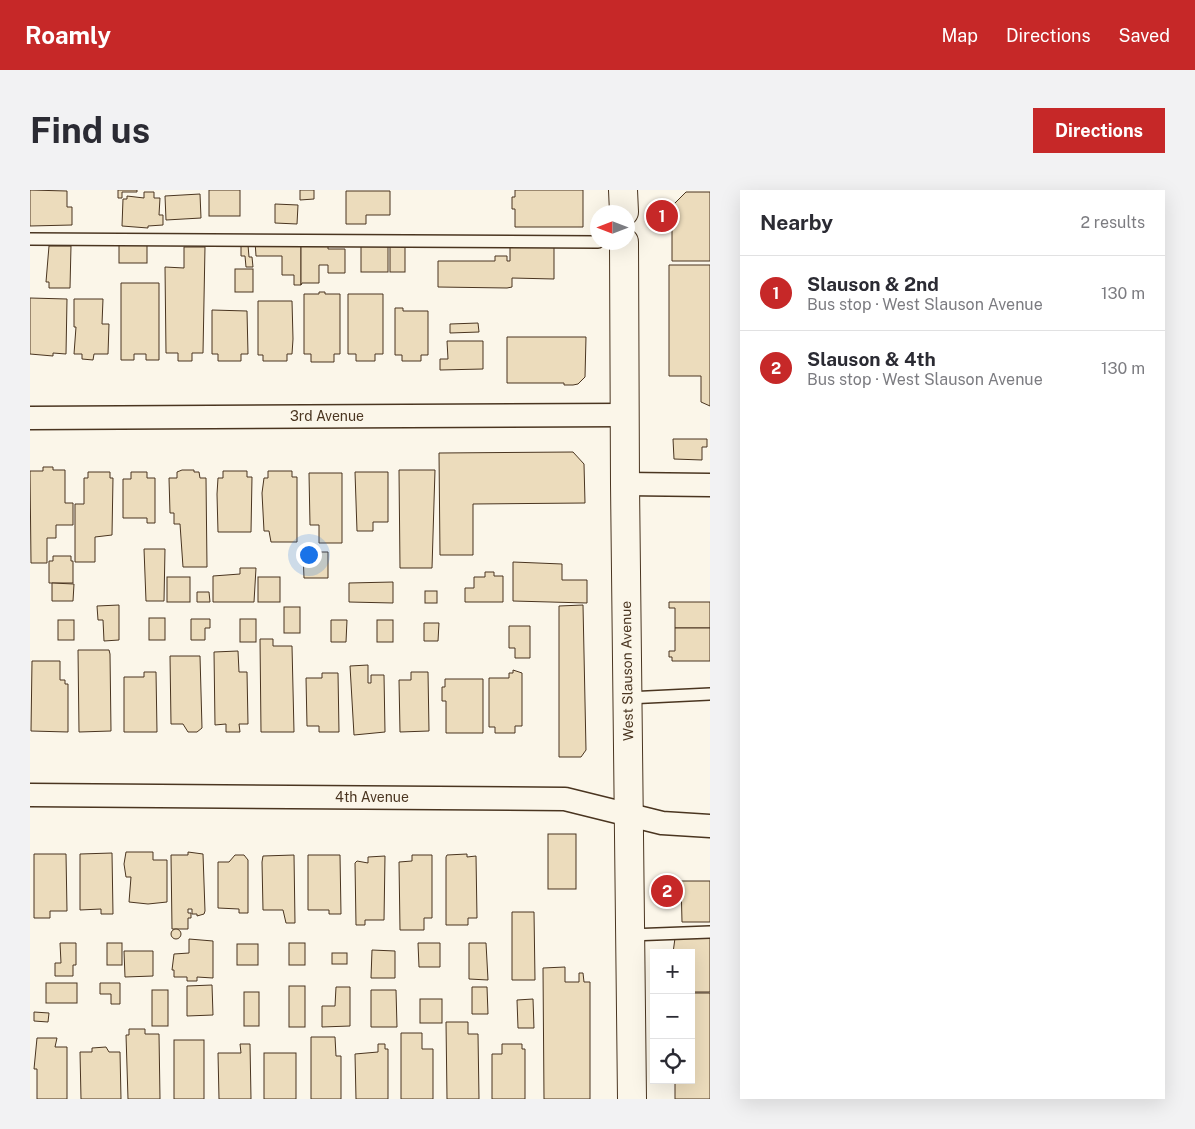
<!DOCTYPE html>
<meta charset="utf-8">
<style>
:root{--surface:#fff;--page:#f2f2f3;--text:#2b2b33;--muted:#7c7c81;--line:#e1e1e2;--accent:#c62828}
body{margin:0;font-family:"Public Sans",sans-serif;background:var(--page);color:var(--text)}
.controls{position:absolute;right:15px;bottom:15px;display:grid;overflow:hidden;border-radius:0px;box-shadow:0 5px 20px #0002}
.controls button{width:45px;height:45px;display:grid;place-items:center;padding:0;border:0;border-bottom:1px solid var(--line);background:var(--surface);color:var(--text);font:25px sans-serif}
.compass{position:absolute;left:560px;top:15px;width:45px;height:45px;border-radius:50%;background:var(--surface);box-shadow:0 5px 20px #0002;rotate:270deg}
.you{position:absolute;left:278px;top:364px;width:18px;height:18px;margin:-12px;border:4px solid #fff;border-radius:50%;background:#1a73e8;box-shadow:0 0 0 8px #1a73e833}
.badge{display:grid;place-items:center;width:32px;height:32px;border-radius:50%;background:var(--accent);color:#fff;font-size:16px;font-weight:700}
.pin{position:absolute;translate:-50% -50%;border:2px solid #fff;box-shadow:0 1px 5px #0006}
.list{margin:0;padding:0;list-style:none}
h2{display:flex;justify-content:space-between;align-items:center;height:65px;margin:0;padding:0 20px;font-size:21px}
h2 small{font-size:16px;font-weight:400;color:var(--muted)}
.list li{display:grid;grid-template-columns:32px 1fr auto;gap:15px;align-items:center;box-sizing:border-box;height:75px;padding:0 20px;border-top:1px solid var(--line)}
.list b{display:block;font-size:19px;white-space:nowrap}
.list p{margin:0;font-size:16px;white-space:nowrap;color:var(--muted)}
.list em{font-size:16px;font-style:normal;color:var(--muted)}
.icon{flex:none;width:28px;height:28px;fill:none;stroke:currentColor;stroke-width:2;stroke-linecap:round;stroke-linejoin:round}
.map{position:relative;flex:none;width:680px;height:909px;overflow:hidden;border-radius:0px}
header{display:flex;align-items:center;gap:30px;box-sizing:border-box;height:70px;padding:0 25px;background:var(--accent);color:#fff}
header strong{font-size:24px}
nav{display:flex;gap:28px;margin-inline-start:auto;font-size:18px}
.intro{display:flex;align-items:center;justify-content:space-between;box-sizing:border-box;height:120px;padding:0 30px}
h1{margin:0;font-size:35px}
.button{padding:12px 22px;border-radius:0px;background:var(--accent);color:#fff;font-size:18px;font-weight:700}
main{display:flex;gap:30px;padding:0 30px}
aside{flex:1;background:var(--surface);border-radius:0px;box-shadow:0 5px 20px #0002}
.map>svg:first-child{display:block}
.building{fill:#ecdcbc;stroke:#4a3520}
.lines{fill:none;stroke-linecap:round;stroke-linejoin:round}
.service-casing{stroke:#4a3520;stroke-width:14}
.minor-casing{stroke:#4a3520;stroke-width:25}
.primary-casing{stroke:#4a3520;stroke-width:30}
.service{stroke:#fbf6e9;stroke-width:11}
.minor{stroke:#fbf6e9;stroke-width:22}
.primary{stroke:#fbf6e9;stroke-width:28}
.labels{text-anchor:middle;dominant-baseline:central;stroke-width:4;stroke-linejoin:round;paint-order:stroke}
.street-label{font-size:14px;fill:#4a3520;stroke:#fbf6e9}
</style>
<header>
<strong>Roamly</strong>
<nav><a>Map</a><a>Directions</a><a>Saved</a></nav>
</header>
<div class="intro"><h1>Find us</h1><a class="button">Directions</a></div>
<main>
<div class="map">
<svg width="680" height="909" viewBox="0 0 680 909">
<rect width="100%" height="100%" fill="#fbf6e9"/>
<g class="building">
<polygon points="0,0 37,1 37,17 42,17 42,35 0,36"/>
<polygon points="88,0 107,0 107,2 92,2 92,8 88,8"/>
<rect x="179" y="0" width="31" height="26"/>
<polygon points="270,0 284,0 284,9 270,10"/>
<polygon points="485,0 553,0 553,37 485,37 485,19 482,19 482,7 485,7"/>
<polygon points="316,1 360,1 360,25 336,25 336,34 316,34"/>
<polygon points="114,2 124,2 124,8 130,8 129,25 133,25 133,35 118,36 118,38 92,36 93,9 97,9 97,6 114,8"/>
<polygon points="656,2 680,2 680,71 642,71 642,16"/>
<polygon points="170,4 171,28 136,30 135,6"/>
<polygon points="245,14 268,15 267,34 245,33"/>
<polygon points="225,51 271,53 271,95 264,95 264,85 252,85 252,66 226,66"/>
<rect x="89" y="53" width="28" height="20"/>
<polygon points="271,53 298,53 298,59 315,59 315,83 298,83 298,75 289,75 289,93 272,93 271,95"/>
<rect x="331" y="54" width="27" height="28"/>
<rect x="360" y="54" width="15" height="28"/>
<polygon points="211,55 218,55 219,67 222,67 223,77 216,77 215,66 211,66"/>
<polygon points="480,55 524,55 524,89 482,88 482,97 477,98 408,97 408,71 465,71 465,66 477,66 477,71 480,71"/>
<polygon points="19,56 41,56 40,98 19,98 19,92 16,92"/>
<polygon points="154,57 175,57 173,163 162,163 162,171 148,171 148,163 136,163 135,77 154,78"/>
<polygon points="639,75 680,75 680,216 671,212 671,186 639,186"/>
<rect x="205" y="79" width="18" height="23"/>
<polygon points="91,93 129,93 129,170 116,170 116,164 104,164 104,170 91,170"/>
<polygon points="289,102 295,102 295,104 310,104 310,164 304,164 304,172 281,172 281,164 274,164 274,104 289,104"/>
<polygon points="318,104 353,104 353,164 345,164 345,171 326,171 326,164 318,164"/>
<polygon points="0,108 37,109 36,164 23,163 23,166 0,164"/>
<polygon points="44,109 73,109 72,134 79,134 78,164 64,164 63,170 52,169 52,164 44,164 46,137 44,137"/>
<polygon points="228,111 262,111 263,149 262,164 257,164 257,171 233,171 233,165 228,165"/>
<polygon points="365,118 373,118 373,121 398,121 398,165 391,165 391,171 372,171 372,165 365,165"/>
<polygon points="182,120 217,121 218,164 211,164 211,171 188,171 188,164 182,164"/>
<polygon points="448,133 449,142 420,143 420,134"/>
<polygon points="477,147 556,147 555,187 548,194 543,195 534,195 534,193 477,193"/>
<polygon points="417,151 453,151 453,179 410,180 410,169 418,169"/>
<polygon points="643,249 677,249 677,257 672,257 672,270 644,269"/>
<polygon points="543,262 554,274 555,313 443,314 443,365 410,365 409,263"/>
<polygon points="13,277 23,277 23,280 35,280 35,313 43,313 43,335 26,335 26,348 17,348 17,373 1,373 0,281 13,281"/>
<polygon points="152,280 164,280 164,282 169,282 170,288 176,288 177,377 153,377 150,334 144,334 144,323 140,323 139,288 147,288 147,282"/>
<polygon points="369,280 405,280 402,378 370,378"/>
<polygon points="193,281 217,281 217,287 222,287 221,342 188,342 187,304 188,288 193,288"/>
<polygon points="238,281 262,281 262,287 267,287 267,352 241,352 239,341 234,341 232,303 234,288 238,288"/>
<polygon points="58,282 80,282 80,288 83,288 82,345 65,347 65,372 45,372 45,314 54,314 54,288 58,288"/>
<polygon points="101,282 117,282 117,288 125,288 125,333 117,333 117,328 93,328 93,289 101,289"/>
<polygon points="325,282 358,282 358,332 343,332 343,341 327,341"/>
<polygon points="279,283 312,283 312,353 289,353 289,335 280,335"/>
<polygon points="114,359 135,359 134,411 116,411"/>
<polygon points="273,362 298,362 298,388 274,388"/>
<polygon points="23,366 41,366 41,371 43,371 43,393 19,393 19,371 23,371"/>
<polygon points="483,372 532,374 532,390 557,390 557,413 483,411"/>
<polygon points="210,378 226,378 224,412 183,412 183,386 210,384"/>
<polygon points="455,382 464,382 464,386 473,386 473,412 435,412 435,398 444,398 444,387 455,387"/>
<rect x="137" y="387" width="23" height="25"/>
<rect x="228" y="387" width="22" height="25"/>
<polygon points="363,392 363,413 319,412 319,393"/>
<polygon points="22,393 44,394 43,411 22,411"/>
<rect x="395" y="401" width="12" height="12"/>
<polygon points="167,402 179,402 180,412 167,412"/>
<polygon points="639,412 680,412 680,438 645,438 645,418 639,418"/>
<polygon points="89,415 89,450 74,451 73,430 68,430 67,416"/>
<polygon points="553,415 556,560 551,567 529,567 529,416"/>
<rect x="254" y="417" width="16" height="26"/>
<rect x="119" y="428" width="16" height="22"/>
<polygon points="161,429 180,429 180,438 175,438 175,450 161,450"/>
<rect x="210" y="429" width="16" height="23"/>
<rect x="28" y="430" width="16" height="20"/>
<polygon points="301,430 317,430 316,452 301,452"/>
<rect x="347" y="430" width="16" height="22"/>
<polygon points="394,433 409,433 408,451 394,451"/>
<polygon points="479,436 500,436 500,468 485,468 485,458 479,458"/>
<polygon points="645,438 680,438 680,471 642,471 642,467 639,467 639,461 645,461"/>
<polygon points="230,449 243,449 243,456 262,456 264,542 231,542"/>
<polygon points="48,460 79,460 80,464 81,541 49,542"/>
<polygon points="208,461 209,482 217,482 218,534 209,534 210,542 196,542 196,534 185,535 184,462"/>
<polygon points="140,466 170,466 172,538 167,542 158,542 153,534 141,534"/>
<polygon points="2,471 30,471 30,490 35,490 35,494 38,494 38,542 1,541"/>
<polygon points="338,475 338,493 341,493 341,485 354,485 355,542 324,545 320,476"/>
<polygon points="483,480 492,483 492,536 485,536 485,543 465,543 465,537 459,537 459,488 479,488 479,483 483,483"/>
<polygon points="114,482 126,482 127,542 94,542 94,487 114,487"/>
<polygon points="381,482 398,482 399,541 370,542 369,490 381,490"/>
<polygon points="292,483 308,483 309,542 289,542 289,536 277,536 276,488 292,488"/>
<polygon points="415,489 453,489 453,543 416,543 416,511 412,511 412,497 415,497"/>
<rect x="518" y="644" width="28" height="55"/>
<polygon points="96,662 123,662 123,670 137,670 137,712 118,714 99,712 101,687 96,687 94,674"/>
<polygon points="158,662 173,664 175,721 174,724 167,726 167,724 162,724 162,719 158,719 158,723 161,723 161,728 158,728 158,739 142,739 141,665 158,665"/>
<polygon points="82,663 83,724 71,724 71,719 50,720 50,664"/>
<polygon points="4,664 36,664 37,721 20,721 20,728 4,728"/>
<polygon points="437,664 437,667 446,666 447,728 438,728 438,735 416,735 416,667 417,665"/>
<polygon points="205,665 214,665 218,670 218,723 209,723 209,719 188,718 188,672 199,672"/>
<polygon points="264,665 265,733 256,733 253,720 233,720 232,672 233,666"/>
<polygon points="278,665 310,665 311,724 299,724 299,720 278,720"/>
<polygon points="382,665 402,665 402,728 394,728 394,740 370,740 369,672 382,671"/>
<polygon points="355,666 354,730 335,730 335,735 326,735 325,673 327,671 338,673 338,667"/>
<polygon points="651,691 680,691 680,732 652,732"/>
<polygon points="482,722 504,722 505,790 482,790"/>
<circle cx="146" cy="744" r="5"/>
<polygon points="645,748 680,748 680,802 661,802 661,763 643,763"/>
<polygon points="159,749 183,751 183,788 167,787 167,791 157,791 157,787 144,787 144,780 142,780 144,764 159,763"/>
<polygon points="30,753 46,753 46,775 43,775 43,786 25,786 25,773 31,773"/>
<rect x="77" y="753" width="15" height="22"/>
<rect x="259" y="753" width="16" height="22"/>
<polygon points="388,753 410,753 410,777 389,777"/>
<polygon points="439,753 456,753 458,790 439,789"/>
<rect x="207" y="754" width="21" height="21"/>
<polygon points="342,760 365,761 365,788 341,788"/>
<polygon points="94,761 123,761 123,786 95,787"/>
<rect x="302" y="763" width="15" height="11"/>
<polygon points="535,777 535,792 549,792 549,783 553,783 554,792 560,792 560,909 514,909 513,778"/>
<rect x="16" y="793" width="31" height="20"/>
<polygon points="70,793 90,793 90,814 81,814 81,804 70,804"/>
<polygon points="182,795 183,825 157,826 157,796"/>
<rect x="259" y="796" width="16" height="41"/>
<polygon points="306,797 320,797 320,836 292,837 292,816 305,816"/>
<polygon points="442,797 457,797 458,824 442,824"/>
<rect x="122" y="800" width="16" height="36"/>
<polygon points="341,800 366,800 367,837 341,837"/>
<rect x="214" y="802" width="15" height="34"/>
<polygon points="661,803 680,803 680,909 645,909 645,890 661,890"/>
<rect x="390" y="809" width="22" height="24"/>
<polygon points="503,809 504,838 488,838 487,810"/>
<polygon points="4,822 19,823 18,832 4,831"/>
<polygon points="416,832 438,832 438,844 448,844 449,909 417,909"/>
<polygon points="99,839 115,839 115,844 129,844 130,909 98,909 96,845 99,845"/>
<polygon points="371,843 392,843 392,859 403,859 403,909 371,909"/>
<polygon points="281,847 305,847 306,866 311,866 311,909 281,909"/>
<polygon points="7,848 27,848 25,857 37,857 37,909 7,909 7,879 4,879"/>
<rect x="144" y="850" width="30" height="59"/>
<polygon points="210,854 220,854 221,909 189,909 188,863 211,863"/>
<polygon points="348,854 355,854 355,859 358,859 358,909 326,909 325,864 348,862"/>
<polygon points="472,854 492,854 492,859 495,859 495,909 462,909 462,864 472,864"/>
<polygon points="76,857 79,862 90,862 91,909 51,909 50,862 62,862 62,858"/>
<rect x="234" y="863" width="32" height="46"/>
</g>
<g class="lines">
<g class="service-casing">
<g id="service">
<polyline points="0,49 568,52"/>
<polyline points="597,508 680,504"/>
<polyline points="600,745 680,742"/>
</g>
</g>
<g class="minor-casing">
<g id="minor">
<polyline points="0,228 595,225"/>
<polyline points="595,294 680,295"/>
<polyline points="0,605 535,609 632,633 680,636"/>
</g>
</g>
<g class="primary-casing">
<g id="primary">
<polyline points="593,0 594,22"/>
<polyline points="594,52 595,294 602,909"/>
</g>
</g>
<use href="#service" class="service"/>
<use href="#minor" class="minor"/>
<use href="#primary" class="primary"/>
</g>
<g class="labels">
<g class="street-label">
<text x="297" y="226">3rd Avenue</text>
<text transform="translate(597 481) rotate(-91)">West Slauson Avenue</text>
<text x="342" y="607">4th Avenue</text>
</g>
</g>
</svg>
<div class="controls">
<button>+</button>
<button>−</button>
<button><svg class="icon" aria-label="locate" viewBox="0 0 24 24"><circle cx="12" cy="12" r="6"/><path d="M12 2v4M12 18v4M2 12h4M18 12h4"/></svg></button>
</div>
<svg class="compass" viewBox="-18 -18 36 36"><path d="M0-13l5 13h-10z" fill="#e53935"/><path d="M0 13l5-13h-10z" fill="#7c7c81"/></svg>
<div class="you"></div>
<div class="pin badge" style="left:632px;top:26px">1</div>
<div class="pin badge" style="left:637px;top:701px">2</div>
</div>
<aside>
<h2>Nearby<small>2 results</small></h2>
<ul class="list">
<li><span class="badge">1</span><div><b>Slauson &amp; 2nd</b><p>Bus stop · West Slauson Avenue</p></div><em>130 m</em></li>
<li><span class="badge">2</span><div><b>Slauson &amp; 4th</b><p>Bus stop · West Slauson Avenue</p></div><em>130 m</em></li>
</ul>
</aside>
</main>
